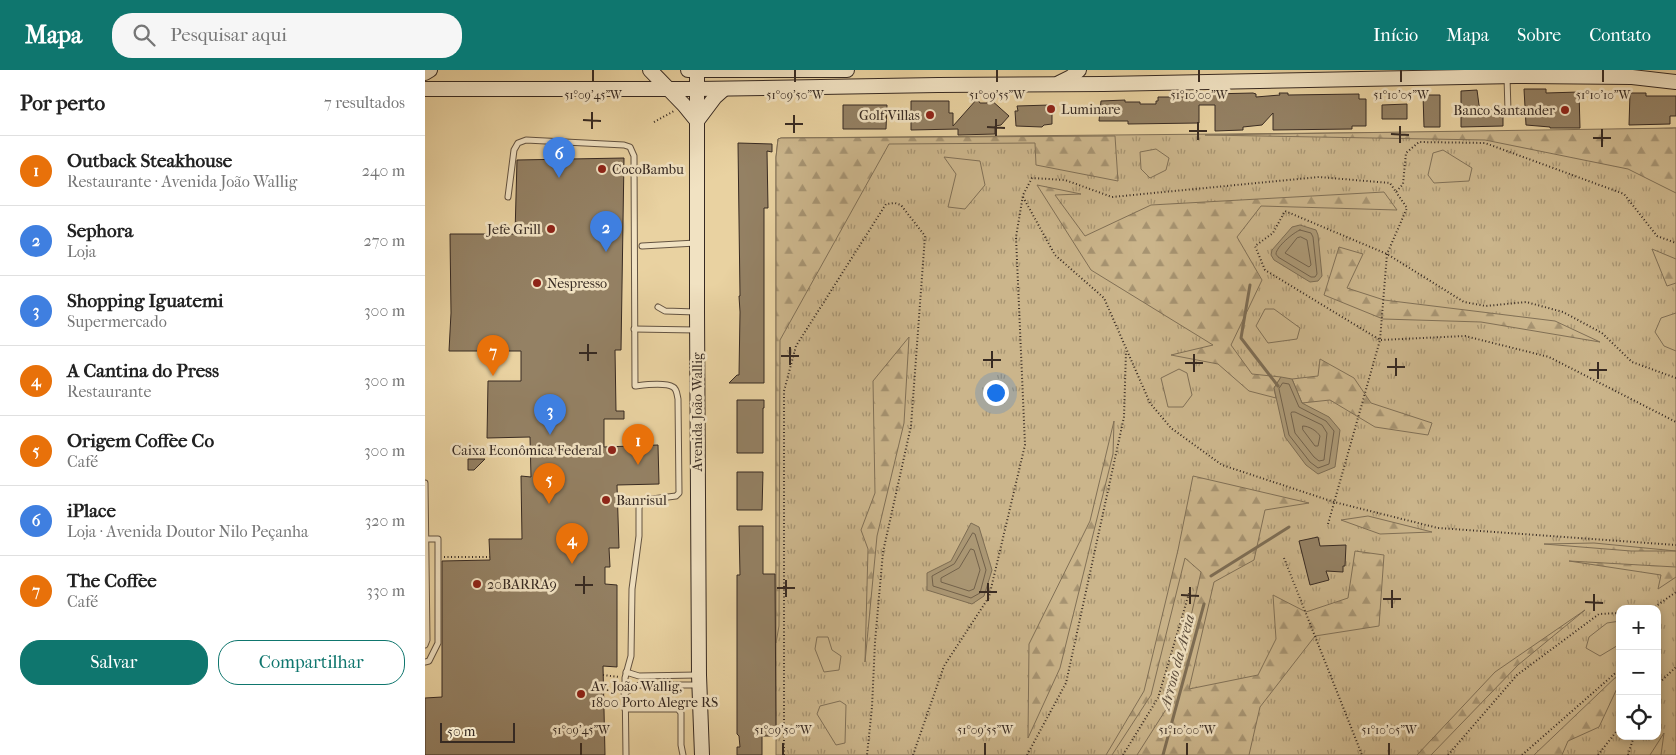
<!DOCTYPE html>
<html lang="pt">
<meta charset="utf-8">
<style>
:root{--surface:#fff;--page:#f6f6f6;--text:#222;--muted:#767676;--line:#e0e0e0;--accent:#0f766e}
body{margin:0;font-family:"IM FELL French Canon",serif;background:var(--page);color:var(--text)}
.controls{position:absolute;right:15px;bottom:15px;display:grid;overflow:hidden;border-radius:10px;box-shadow:0 2px 8px #0003}
.controls button{width:45px;height:45px;display:grid;place-items:center;padding:0;border:0;border-bottom:1px solid var(--line);background:var(--surface);color:var(--text);font:25px sans-serif}
.scale{position:absolute;left:15px;bottom:12px;width:75px;box-sizing:border-box;padding-left:5px;border:2px solid #372a22;border-top:0;font-size:14px;line-height:18px;white-space:nowrap;color:#372a22;-webkit-text-stroke:4px #f1e2c2;paint-order:stroke}
.you{position:absolute;left:570px;top:322px;width:18px;height:18px;margin:-12px;border:4px solid #fff;border-radius:50%;background:#1a73e8;box-shadow:0 0 0 8px #1a73e833}
.badge{display:grid;place-items:center;width:32px;height:32px;border-radius:50%;background:var(--accent);color:#fff;font-size:16px;font-weight:700}
.pin{position:absolute;translate:-50% -41px;filter:drop-shadow(0 1px 2px #0008)}
.pin::after{content:'';position:absolute;top:26px;width:18px;height:15px;background:inherit;clip-path:polygon(0 0,100% 0,50% 100%)}
.list{margin:0;padding:0;list-style:none}
h2{display:flex;justify-content:space-between;align-items:center;height:65px;margin:0;padding:0 20px;font-size:21px}
h2 small{font-size:16px;font-weight:400;color:var(--muted)}
.list li{display:grid;grid-template-columns:32px 1fr auto;gap:15px;align-items:center;box-sizing:border-box;height:70px;padding:0 20px;border-top:1px solid var(--line)}
.list b{display:block;font-size:19px;white-space:nowrap}
.list p{margin:0;font-size:16px;white-space:nowrap;color:var(--muted)}
.list em{font-size:16px;font-style:normal;color:var(--muted)}
.actions{display:flex;gap:10px;padding:15px 20px}
.actions a{flex:1;padding:11px 0;border:1px solid var(--accent);border-radius:20px;text-align:center;font-size:18px;color:var(--accent)}
.actions .main{background:var(--accent);color:#fff}
.icon{flex:none;width:28px;height:28px;fill:none;stroke:currentColor;stroke-width:2;stroke-linecap:round;stroke-linejoin:round}
.map{position:relative;flex:none;width:1251px;height:685px;overflow:hidden}
header{display:flex;align-items:center;gap:30px;box-sizing:border-box;height:70px;padding:0 25px;background:var(--accent);color:#fff}
header strong{font-size:24px}
nav{display:flex;gap:28px;margin-inline-start:auto;font-size:18px}
.search{width:350px;height:45px;background:var(--page);display:flex;align-items:center;gap:12px;box-sizing:border-box;padding:0 18px;border-radius:20px;color:var(--muted);font-size:19px}
main{display:flex}
aside{flex:1;background:var(--surface)}
.map>svg:first-child{display:block}
.grass{fill:url(#grass-tufts);stroke:#817056;fill-rule:evenodd}
.forest{fill:url(#forest-firs);stroke:#817056}
.garden{fill:#cbb58b;stroke:#817056}
.water{fill:#ac9976;stroke:#7d6d54}
.lines{fill:none;stroke-linecap:round;stroke-linejoin:round}
.shore{stroke:#72624c;stroke-width:1}
.stream{stroke:#7d6d54;stroke-width:3}
.building{fill:#948164;stroke:#372a22}
.lane-casing{stroke:#645442;stroke-width:7}
.secondary-casing{stroke:#372a22;stroke-width:16}
.path{stroke:#372a22;stroke-width:2;stroke-dasharray:1 2.5;stroke-linecap:butt}
.lane{stroke:#f1e2c2;stroke-width:5}
.secondary{stroke:#f1e2c2;stroke-width:14}
.ticks{fill:none;stroke:#372a22;stroke-width:2}
.poi-dot{fill:#8f2418;stroke:#f1e2c2;stroke-width:2}
.labels{text-anchor:middle;dominant-baseline:central;stroke-width:5;stroke-linejoin:round;paint-order:stroke}
.poi-label{font-size:14px;fill:#372a22;stroke:#f1e2c2;text-anchor:start}
.street-label{font-size:14px;fill:#372a22;stroke:#f1e2c2}
.water-label{font-size:15px;font-style:italic;fill:#5a4b3b;stroke:#f1e2c2}
.ticks-label{font-size:12px;text-anchor:middle;fill:#372a22;stroke:#f1e2c2;stroke-width:5;stroke-linejoin:round;paint-order:stroke}
</style>
<header>
<strong>Mapa</strong>
<div class="search"><svg class="icon" aria-label="search" viewBox="0 0 24 24"><circle cx="10" cy="10" r="6"/><path d="M15 15l6 6"/></svg>Pesquisar aqui</div>
<nav><a>Início</a><a>Mapa</a><a>Sobre</a><a>Contato</a></nav>
</header>
<main>
<aside>
<h2>Por perto<small>7 resultados</small></h2>
<ul class="list">
<li><span class="badge" style="background:#e8710a">1</span><div><b>Outback Steakhouse</b><p>Restaurante · Avenida João Wallig</p></div><em>240 m</em></li>
<li><span class="badge" style="background:#3f7fe0">2</span><div><b>Sephora</b><p>Loja</p></div><em>270 m</em></li>
<li><span class="badge" style="background:#3f7fe0">3</span><div><b>Shopping Iguatemi</b><p>Supermercado</p></div><em>300 m</em></li>
<li><span class="badge" style="background:#e8710a">4</span><div><b>A Cantina do Press</b><p>Restaurante</p></div><em>300 m</em></li>
<li><span class="badge" style="background:#e8710a">5</span><div><b>Origem Coffee Co</b><p>Café</p></div><em>300 m</em></li>
<li><span class="badge" style="background:#3f7fe0">6</span><div><b>iPlace</b><p>Loja · Avenida Doutor Nilo Peçanha</p></div><em>320 m</em></li>
<li><span class="badge" style="background:#e8710a">7</span><div><b>The Coffee</b><p>Café</p></div><em>330 m</em></li>
</ul>
<div class="actions"><a class="main">Salvar</a><a>Compartilhar</a></div>
</aside>
<div class="map">
<svg width="1251" height="685" viewBox="0 0 1251 685">
<defs>
<pattern id="grass-tufts" width="24" height="20" patternUnits="userSpaceOnUse" patternTransform="scale(1.25)"><rect width="24" height="20" fill="#cbb58b"/><path d="M3 7l-1-3M5 7V3M7 7l1-3M15 17l-1-3M17 17v-4M19 17l1-3" fill="none" stroke="#a69371"/></pattern>
<pattern id="forest-firs" width="22" height="20" patternUnits="userSpaceOnUse" patternTransform="scale(1.25)"><rect width="22" height="20" fill="#cbb58b"/><path d="M5 1l3.5 6h-7zM16 11l3.5 6h-7z" fill="#a69371"/></pattern>
</defs>
<rect width="100%" height="100%" fill="#e9d2a1"/>
<filter id="stains"><feTurbulence type="fractalNoise" baseFrequency=".004" numOctaves="4"/><feColorMatrix values="0 0 0 0 .2 0 0 0 0 .09 0 0 0 0 .02 0 0 0 .5 -.17"/></filter>
<radialGradient id="worn" r=".72"><stop offset=".6" stop-color="#630" stop-opacity="0"/><stop offset="1" stop-color="#630" stop-opacity=".3"/></radialGradient>
<path class="grass" d="M 1251,58 L 1251,685 L 351,685 L 351,87 L 353,69 L 356,68 L 1129,61 ZM 1195,539 L 1232,539 L 1232,666 L 1195,666 Z"/>
<g class="forest">
<polygon points="1251,58 1251,123 1203,99 1060,70 780,65"/>
<polygon points="690,66 693,111 611,95 610,73 464,74 355,270 354,556 351,573 351,87 353,69 356,68"/>
<polygon points="612,115 656,124 630,125 660,166 726,135 959,122 972,140 836,136 812,167 837,210 806,275 827,304 856,307 849,318 851,328 824,321 793,294 746,285 788,275 666,200"/>
<polygon points="914,177 938,184 922,218 959,230 1130,251 1175,272 1056,252 958,249 899,225"/>
<polygon points="1227,179 1251,189 1251,213 1242,216"/>
<polygon points="484,267 479,353 452,466 440,592 443,479 436,460 450,423 448,311"/>
<polygon points="895,289 929,308 946,333 1007,353 1003,365 950,357 905,330 877,333 867,309 893,306"/>
<polygon points="689,351 688,384 635,598 603,668 604,574 665,451"/>
<polygon points="768,406 884,433 840,440 829,490 789,512 764,619 833,605 851,569 848,525 881,542 923,528 930,481 959,485 954,556 890,566 835,637 824,685 712,685 747,630 776,502 760,488 726,625 687,685 681,685 719,621 753,480"/>
<polygon points="943,446 1007,462 955,464 916,450"/>
<polygon points="1169,473 1251,481 1206,481 1119,474"/>
<polygon points="1144,491 1251,497 1251,507 1233,519 1236,505"/>
<polygon points="1160,540 1093,595 1006,685 992,685 1070,602"/>
<polygon points="1195,603 1195,612 1174,657 1143,671 1137,685 1109,685"/>
<polygon points="1239,663 1236,685 1225,685"/>
</g>
<g class="garden">
<polygon points="731,79 744,88 741,100 725,108 716,99 715,82"/>
<polygon points="1018,80 1047,98 1044,111 1009,113 1003,105 1008,83"/>
<polygon points="519,87 555,91 560,115 540,139 523,137 531,104"/>
<polygon points="840,239 849,239 875,258 872,269 843,273 831,256"/>
<polygon points="1251,243 1251,281 1239,276 1230,262 1236,248"/>
<polygon points="754,299 762,303 767,325 758,337 743,337 736,308"/>
<polygon points="1195,551 1195,574 1175,586 1161,578 1164,567 1182,553"/>
<polygon points="392,567 403,567 407,580 416,586 414,600 399,602 390,579"/>
<polygon points="415,631 421,635 420,673 411,675 392,644 395,636"/>
</g>
<g class="water">
<polygon points="875,155 891,160 893,165 897,206 893,211 885,212 849,190 846,185 847,180 867,157"/>
<polygon points="856,307 867,309 877,333 904,347 915,360 910,397 893,404 881,395 860,367 849,318"/>
<polygon points="546,453 554,457 567,500 559,526 547,534 502,520 502,503 526,491"/>
</g>
<g class="lines">
<g class="shore">
<path d="M 875,160 L 886,163 L 888,167 L 892,204 L 890,207 L 886,207 L 853,187 C 853,186 851,185 851,184 C 851,177 869,162 875,160 Z"/>
<polygon points="876,167 882,170 886,195 884,197 860,183 872,168"/>
<polygon points="858,313 864,314 874,337 901,351 909,361 904,394 893,398 885,392 864,365 854,319"/>
<polygon points="867,342 870,342 897,355 902,363 899,390 894,391 889,387 870,363 866,344"/>
<path d="M 878,356 C 884,356 892,361 895,366 L 893,376 L 890,376 L 878,360 Z"/>
<polygon points="548,463 550,464 561,500 555,523 546,528 508,516 507,506 529,494"/>
<polygon points="546,479 549,480 555,500 549,519 544,521 516,512 516,508 534,498"/>
</g>
<g class="stream">
<polyline points="825,215 816,268 853,316"/>
<polyline points="786,506 864,457"/>
<polyline points="738,685 779,534"/>
</g>
</g>
<g class="building">
<polygon points="1099,19 1121,19 1121,23 1154,22 1155,58 1125,58 1125,57 1101,55"/>
<polygon points="1052,20 1054,35 1059,40 1078,39 1078,56 1036,57 1036,21"/>
<polygon points="828,23 831,24 831,27 855,25 854,23 863,23 863,25 934,24 934,29 941,29 941,56 927,56 927,59 848,60 848,43 837,55 818,57 818,60 790,61 790,35 774,35 774,53 703,54 703,51 674,51 676,31 700,30 700,32 715,32 715,34 731,34 731,31 733,31 733,27 785,27 785,24"/>
<polygon points="1205,23 1221,23 1221,26 1251,26 1251,46 1245,46 1245,54 1204,55"/>
<polygon points="998,25 1015,25 1015,57 999,57"/>
<polygon points="552,29 555,33 562,33 565,29 584,46 576,55 570,56 570,64 533,65 533,59 486,60 486,31 524,31 524,43 528,43 528,56"/>
<polygon points="982,34 982,49 957,49 957,35"/>
<polygon points="418,35 462,35 461,59 418,59"/>
<polygon points="625,35 625,40 627,40 627,54 619,55 617,57 591,56 590,41 593,41 592,36"/>
<polygon points="313,73 347,74 347,82 342,81 343,138 339,138 339,313 304,313 312,305 314,305 315,242 314,226 315,226"/>
<polygon points="199,88 196,280 190,280 191,341 199,341 199,349 179,349 179,377 233,375 234,414 192,415 194,478 184,478 185,497 180,497 180,514 192,515 192,597 178,596 180,685 0,685 0,628 17,627 17,491 65,490 64,469 97,469 96,406 106,407 105,367 62,368 63,311 96,311 96,281 24,281 26,243 25,164 90,164 92,90"/>
<polygon points="312,330 339,330 339,338 338,338 338,383 312,383"/>
<polygon points="43,389 60,389 49,400 43,400"/>
<polygon points="312,402 338,402 337,440 312,440"/>
<polygon points="314,456 338,456 338,504 350,504 351,666 337,666 337,685 312,685 312,677 315,677 314,666 312,664 312,505 315,505"/>
<polygon points="893,467 895,476 921,475 920,496 918,496 918,502 901,501 904,510 885,515 874,471"/>
</g>
<g class="lines">
<g class="lane-casing">
<g id="lane">
<polyline points="1082,7 1083,41"/>
<path d="M 83,127 L 89,80 L 93,73 L 101,70 L 199,75 L 205,77 L 209,86 L 210,316 C 219,315 240,312 248,317 C 252,319 252,325 253,329 L 254,423 L 251,426 L 219,430 L 216,433 L 214,438 L 214,466 L 207,519 L 206,586 L 200,608 L 201,685"/>
<polyline points="217,176 271,173"/>
<polyline points="233,237 240,241 271,242"/>
<polyline points="209,259 271,260"/>
<polyline points="0,413 2,570 0,575"/>
<polyline points="0,592 4,591 13,573 13,469 1,469"/>
<polyline points="201,602 214,606 272,605"/>
<polyline points="199,623 214,615 274,615"/>
<polyline points="200,639 253,639 256,643 256,675 258,685"/>
</g>
</g>
<g class="secondary-casing">
<g id="secondary">
<polyline points="225,0 259,35 272,51"/>
<polyline points="263,0 422,0"/>
<polyline points="272,0 272,242 274,605 277,685"/>
<polyline points="0,3 5,0"/>
<polyline points="634,13 646,7 654,0"/>
<polyline points="0,19 272,19 513,15 679,14 1091,6 1207,7 1251,12"/>
<polyline points="272,51 290,27 299,19"/>
</g>
</g>
<g class="path">
<polyline points="229,52 249,41"/>
<polyline points="598,127 630,185 679,228 725,333 746,358 797,395 909,432 1013,458 1251,475"/>
<polyline points="1251,308 1207,292 1177,263 1138,242 1101,232 1061,236 1039,232 962,184 860,141 848,163 830,176 840,200 955,270 1040,266 1124,287 1251,352"/>
<polyline points="903,454 955,270 962,184 982,138 971,122"/>
<polyline points="19,487 65,487"/>
<polyline points="859,488 937,685"/>
<polyline points="1227,539 1251,522"/>
<polyline points="178,605 194,607"/>
<polyline points="1232,615 1251,597"/>
<polyline points="359,685 359,321 371,276 461,134 470,133 476,135 500,166 486,356 458,482 450,572 447,637 442,685"/>
<polyline points="488,685 519,596 564,527 600,375 591,167 598,125 607,108 640,110 687,127 894,107 965,113 971,122 978,114 981,83 994,72 1060,73 1199,124 1232,166 1251,173"/>
<polyline points="602,685 641,613 699,347 701,281"/>
<polyline points="698,685 733,628 765,520"/>
<polyline points="1023,685 1092,605 1174,544 1195,543"/>
<polyline points="1097,685 1195,599"/>
<polyline points="1173,685 1195,657"/>
<polyline points="1203,685 1209,666"/>
</g>
<use href="#lane" class="lane"/>
<use href="#secondary" class="secondary"/>
</g>
<path class="ticks" d="M 168,12 L 168,0M 370,12 L 370,0M 572,12 L 572,0M 774,12 L 774,0M 976,12 L 976,0M 1178,12 L 1178,0M 158,50 L 176,51M 360,54 L 378,54M 562,57 L 580,58M 167,59 L 167,42M 764,61 L 782,61M 369,63 L 369,45M 966,64 L 984,65M 571,66 L 571,49M 1168,68 L 1186,68M 773,70 L 773,52M 975,73 L 975,56M 1177,77 L 1177,59M 154,283 L 172,283M 356,286 L 374,286M 558,290 L 576,290M 163,291 L 163,274M 760,293 L 778,293M 365,295 L 365,277M 962,297 L 980,297M 567,298 L 567,281M 1164,300 L 1182,300M 769,302 L 769,284M 971,306 L 971,288M 1173,309 L 1173,292M 150,515 L 168,515M 352,518 L 370,518M 554,522 L 572,522M 159,524 L 159,506M 756,525 L 774,526M 361,527 L 361,510M 958,529 L 976,529M 563,531 L 563,513M 1160,532 L 1178,533M 765,534 L 765,517M 967,538 L 967,520M 1169,541 L 1169,524M 156,685 L 156,673M 358,685 L 358,673M 560,685 L 560,673M 762,685 L 762,673M 964,685 L 964,673"/>
<g class="poi-dot">
<circle cx="626" cy="39" r="5"/>
<circle cx="1140" cy="40" r="5"/>
<circle cx="505" cy="45" r="5"/>
<circle cx="177" cy="99" r="5"/>
<circle cx="126" cy="159" r="5"/>
<circle cx="112" cy="213" r="5"/>
<circle cx="187" cy="380" r="5"/>
<circle cx="181" cy="430" r="5"/>
<circle cx="52" cy="514" r="5"/>
<circle cx="156" cy="624" r="5"/>
</g>
<g class="labels">
<g class="poi-label">
<text x="636" y="39">Luminare</text>
<text x="1130" y="40" text-anchor="end">Banco Santander</text>
<text x="495" y="45" text-anchor="end">Golf Villas</text>
<text x="187" y="99">CocoBambu</text>
<text x="116" y="159" text-anchor="end">Jefe Grill</text>
<text x="122" y="213">Nespresso</text>
<text x="177" y="380" text-anchor="end">Caixa Econômica Federal</text>
<text x="191" y="430">Banrisul</text>
<text x="62" y="514">20BARRA9</text>
<text x="166" y="616">Av. João Wallig,<tspan x="166" dy="16">1800 Porto Alegre RS</tspan></text>
</g>
<g class="street-label">
<text transform="translate(272 342) rotate(-90)">Avenida João Wallig</text>
</g>
<g class="water-label">
<text transform="translate(752 592) rotate(-75)">Arroio da Areia</text>
</g>
</g>
<g class="ticks-label">
<text x="168" y="29">51°09'45"W</text>
<text x="370" y="29">51°09'50"W</text>
<text x="572" y="29">51°09'55"W</text>
<text x="774" y="29">51°10'00"W</text>
<text x="976" y="29">51°10'05"W</text>
<text x="1178" y="29">51°10'10"W</text>
<text x="156" y="664">51°09'45"W</text>
<text x="358" y="664">51°09'50"W</text>
<text x="560" y="664">51°09'55"W</text>
<text x="762" y="664">51°10'00"W</text>
<text x="964" y="664">51°10'05"W</text>
</g>
<rect width="100%" height="100%" filter="url(#stains)"/>
<rect width="100%" height="100%" fill="url(#worn)"/>
</svg>
<div class="controls">
<button>+</button>
<button>−</button>
<button><svg class="icon" aria-label="locate" viewBox="0 0 24 24"><circle cx="12" cy="12" r="6"/><path d="M12 2v4M12 18v4M2 12h4M18 12h4"/></svg></button>
</div>
<div class="scale">50 m</div>
<div class="you"></div>
<div class="pin badge" style="left:213px;top:395px;background:#e8710a">1</div>
<div class="pin badge" style="left:181px;top:182px;background:#3f7fe0">2</div>
<div class="pin badge" style="left:125px;top:365px;background:#3f7fe0">3</div>
<div class="pin badge" style="left:147px;top:494px;background:#e8710a">4</div>
<div class="pin badge" style="left:124px;top:434px;background:#e8710a">5</div>
<div class="pin badge" style="left:134px;top:108px;background:#3f7fe0">6</div>
<div class="pin badge" style="left:68px;top:306px;background:#e8710a">7</div>
</div>
</main>
